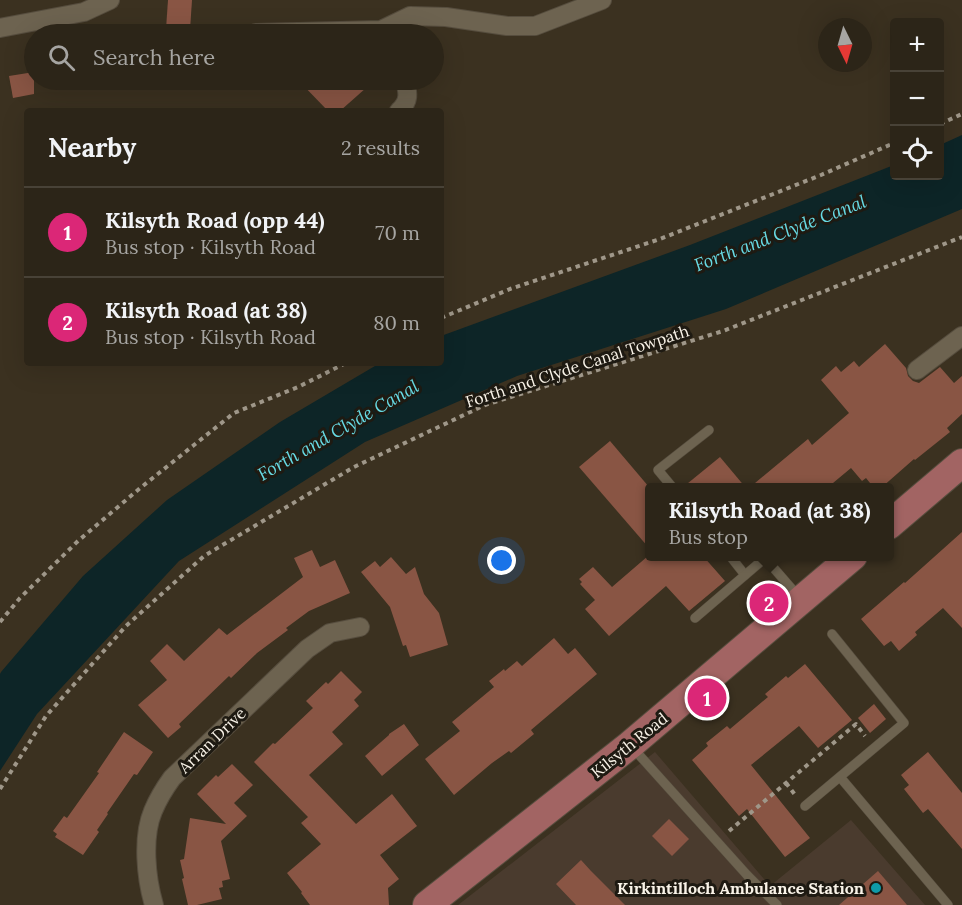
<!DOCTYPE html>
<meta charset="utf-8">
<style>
:root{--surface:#2c2518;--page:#383125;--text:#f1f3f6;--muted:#a6a5a2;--line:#484237;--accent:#db2777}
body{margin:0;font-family:Lora,serif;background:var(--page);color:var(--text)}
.controls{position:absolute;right:18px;top:18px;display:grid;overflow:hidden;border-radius:6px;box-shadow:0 6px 24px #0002}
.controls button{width:54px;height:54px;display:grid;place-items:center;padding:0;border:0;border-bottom:2px solid var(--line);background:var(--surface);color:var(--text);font:30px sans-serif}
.compass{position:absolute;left:818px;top:18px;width:54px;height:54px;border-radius:50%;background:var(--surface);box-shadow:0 6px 24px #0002;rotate:175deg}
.you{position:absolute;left:502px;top:561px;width:21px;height:21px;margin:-15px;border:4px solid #fff;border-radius:50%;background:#1a73e8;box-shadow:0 0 0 9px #1a73e833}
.badge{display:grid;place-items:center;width:39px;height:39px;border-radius:50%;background:var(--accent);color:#fff;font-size:20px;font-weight:700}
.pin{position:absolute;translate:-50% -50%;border:3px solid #fff;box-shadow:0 2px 6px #0006}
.popup{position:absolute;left:645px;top:483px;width:249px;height:78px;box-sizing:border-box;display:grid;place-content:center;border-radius:6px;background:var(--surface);filter:drop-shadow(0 2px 4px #0005);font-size:20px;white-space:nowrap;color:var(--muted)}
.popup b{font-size:22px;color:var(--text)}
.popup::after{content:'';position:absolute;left:50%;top:100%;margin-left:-12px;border:12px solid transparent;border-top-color:var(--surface)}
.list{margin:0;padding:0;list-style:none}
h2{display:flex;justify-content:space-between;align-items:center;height:78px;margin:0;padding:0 24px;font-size:26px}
h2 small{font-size:20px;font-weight:400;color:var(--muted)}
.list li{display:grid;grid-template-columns:39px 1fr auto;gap:18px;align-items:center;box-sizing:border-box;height:90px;padding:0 24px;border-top:2px solid var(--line)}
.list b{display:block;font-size:22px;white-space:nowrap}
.list p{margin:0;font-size:20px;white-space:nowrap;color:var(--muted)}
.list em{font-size:20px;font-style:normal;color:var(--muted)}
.icon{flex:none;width:33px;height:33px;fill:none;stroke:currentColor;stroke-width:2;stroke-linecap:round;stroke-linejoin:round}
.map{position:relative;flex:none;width:962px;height:905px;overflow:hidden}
.search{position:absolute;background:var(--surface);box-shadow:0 6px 24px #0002;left:24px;top:24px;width:420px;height:66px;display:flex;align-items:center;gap:15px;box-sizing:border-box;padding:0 21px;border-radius:33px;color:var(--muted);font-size:22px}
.panel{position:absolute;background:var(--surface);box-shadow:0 6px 24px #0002;left:24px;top:108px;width:420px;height:258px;border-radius:6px}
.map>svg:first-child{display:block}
.industrial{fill:#4a3b2e}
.water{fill:#0d2527}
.building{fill:#895544}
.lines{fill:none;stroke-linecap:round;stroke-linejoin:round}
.lane-casing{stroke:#564d3e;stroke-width:10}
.street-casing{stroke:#564d3e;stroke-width:20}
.primary-casing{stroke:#564d3e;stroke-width:30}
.path{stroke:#9f9789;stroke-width:4;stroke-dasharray:4.5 4.5;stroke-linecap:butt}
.lane{stroke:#6d6350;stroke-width:9}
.street{stroke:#6d6350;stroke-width:18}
.primary{stroke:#a26463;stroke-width:28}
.culture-dot{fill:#0f9aa8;stroke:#1e1a12;stroke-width:2}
.labels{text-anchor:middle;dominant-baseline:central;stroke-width:6;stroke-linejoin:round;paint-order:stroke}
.street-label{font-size:16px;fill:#f9f3e8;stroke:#1e1a12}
.poi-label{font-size:16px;font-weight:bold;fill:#f9f3e8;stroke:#1e1a12;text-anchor:end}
.water-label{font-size:18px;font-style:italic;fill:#67dae4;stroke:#1e1a12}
</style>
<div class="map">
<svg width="962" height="905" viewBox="0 0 962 905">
<rect width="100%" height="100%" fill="#3b3120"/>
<polygon class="industrial" points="655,752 770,886 851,820 925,905 458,905"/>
<polygon class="water" points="962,135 962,209 726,309 517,376 365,442 179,561 37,714 0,771 0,674 1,672 83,576 167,500 280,422 380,363 441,363 441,336 690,245 894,165 894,176 940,176 940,145"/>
<g class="building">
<polygon points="168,0 192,0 190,30 166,29"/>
<polygon points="34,72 34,94 13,98 9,76"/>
<polygon points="298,80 375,80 340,111 328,111"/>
<polygon points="885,344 906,368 908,376 913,381 919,383 940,367 954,383 962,376 962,414 947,428 950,432 915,460 914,459 881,488 874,488 866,478 862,481 851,468 827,488 749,488 808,439 812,445 849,413 821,380 836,366 841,372 854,361 859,367"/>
<polygon points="610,441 649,487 649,548 579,467"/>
<polygon points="720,457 746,488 682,488"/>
<polygon points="962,532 962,628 943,608 915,632 917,635 899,651 891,641 884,646 861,619 904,582 905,583"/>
<polygon points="312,550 320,567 335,560 350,593 309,611 286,628 288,630 257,653 231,678 229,676 179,724 181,727 168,738 138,705 167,680 150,661 167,644 184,661 219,628 227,635 303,577 294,558"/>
<polygon points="648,556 703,556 725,581 689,611 666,586 609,636 585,609 595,600 580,584 582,582 579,579 593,567 612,587"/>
<polygon points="391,557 406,574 415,567 424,594 439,613 448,645 410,657 406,645 403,646 390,607 361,572 375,561 380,567"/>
<polygon points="554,638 568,654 575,648 597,674 531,730 534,734 511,753 509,751 492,763 454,795 425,759 460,731 452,722 494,687 489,681 504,669 505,671 517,661 522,666"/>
<polygon points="805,664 852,720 818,748 799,726 751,765 810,838 785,857 747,809 739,816 692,760 708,746 706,743 727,726 730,729 768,697 765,694 786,676 788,678"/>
<polygon points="341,671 362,692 354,700 359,706 332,732 343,744 309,775 356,824 392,794 417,826 380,855 399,879 388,888 389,905 310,905 301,893 302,892 287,873 321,844 301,823 308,817 254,762 273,743 275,744 313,708 306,701 326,682 328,684"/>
<polygon points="874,704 886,719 870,733 858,718"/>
<polygon points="404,724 419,745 382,776 365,756 389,735 389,734"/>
<polygon points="124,732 153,752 137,775 134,774 107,813 108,814 97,830 99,832 83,855 55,837 57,834 53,831 64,816 67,818 99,773 97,772"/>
<polygon points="928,752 962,793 962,849 928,809 923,813 904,789 909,785 901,775"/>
<polygon points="232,764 253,785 234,803 247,816 221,841 230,879 222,881 223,887 219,888 222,899 197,905 188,905 182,879 184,878 180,860 184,859 190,818 226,824 197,794 216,775 218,777"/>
<polygon points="669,819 689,839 672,856 652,836"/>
<polygon points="581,860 591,871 625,905 576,905 556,884"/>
<polygon points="878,871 907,905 839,905"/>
</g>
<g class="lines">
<g class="lane-casing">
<g id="lane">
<polyline points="673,488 658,470 709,430"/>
<polyline points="730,556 745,575"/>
<polyline points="695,618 765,558 798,596"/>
<polyline points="632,747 747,875 777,905"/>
<polyline points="840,777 948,905"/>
<polyline points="805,806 904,723 832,634"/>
</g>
</g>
<g class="street-casing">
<g id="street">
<polyline points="0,28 84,12 110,0"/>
<polyline points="256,33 381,30 410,16 446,17 507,26 535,26 602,0"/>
<path d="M 399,111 C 410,101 408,93 405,80"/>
<polyline points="917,370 962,336"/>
<path d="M 154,905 C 146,878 142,837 153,811 C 158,799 164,789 172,778 L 307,649 L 330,633 L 360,627"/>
</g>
</g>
<g class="primary-casing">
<g id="primary">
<polyline points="889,525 962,463"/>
<polyline points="427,905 630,745 853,556"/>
</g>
</g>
<g class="path">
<polyline points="940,124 962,114"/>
<polyline points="441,318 510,289 660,239 821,175 894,143"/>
<polyline points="0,622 20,598 78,541 139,489 234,413 298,387 346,363"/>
<polyline points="786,783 796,796"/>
<polyline points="0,789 46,716 126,626 204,556 354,467 485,405 723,331 962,237"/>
<polyline points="729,831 856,724 865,736"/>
</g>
<use href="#lane" class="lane"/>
<use href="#street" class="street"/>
<use href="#primary" class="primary"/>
</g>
<circle class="culture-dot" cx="876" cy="888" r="6"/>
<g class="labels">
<g class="street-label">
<text transform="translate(577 366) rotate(-18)">Forth and Clyde Canal Towpath</text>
<text transform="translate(212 740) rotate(-44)">Arran Drive</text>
<text transform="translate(629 745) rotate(-39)">Kilsyth Road</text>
</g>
<g class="poi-label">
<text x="864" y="888">Kirkintilloch Ambulance Station</text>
</g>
<g class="water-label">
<text transform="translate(780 233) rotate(-21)">Forth and Clyde Canal</text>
<text transform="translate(338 430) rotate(-30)">Forth and Clyde Canal</text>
</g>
</g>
</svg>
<div class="controls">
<button>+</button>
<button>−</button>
<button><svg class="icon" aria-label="locate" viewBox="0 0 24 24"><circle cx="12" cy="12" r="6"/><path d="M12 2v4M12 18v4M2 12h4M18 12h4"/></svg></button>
</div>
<svg class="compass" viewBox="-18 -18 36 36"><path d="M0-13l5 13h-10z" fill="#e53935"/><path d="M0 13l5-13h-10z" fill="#a6a5a2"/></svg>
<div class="you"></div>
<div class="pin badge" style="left:707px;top:698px">1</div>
<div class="pin badge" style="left:769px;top:603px">2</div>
<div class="popup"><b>Kilsyth Road (at 38)</b>Bus stop</div>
<div class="search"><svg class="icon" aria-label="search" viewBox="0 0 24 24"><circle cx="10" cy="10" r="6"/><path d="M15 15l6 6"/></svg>Search here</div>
<section class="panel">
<h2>Nearby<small>2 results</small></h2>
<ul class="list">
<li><span class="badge">1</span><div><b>Kilsyth Road (opp 44)</b><p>Bus stop · Kilsyth Road</p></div><em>70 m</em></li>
<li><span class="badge">2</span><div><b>Kilsyth Road (at 38)</b><p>Bus stop · Kilsyth Road</p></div><em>80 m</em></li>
</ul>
</section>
</div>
